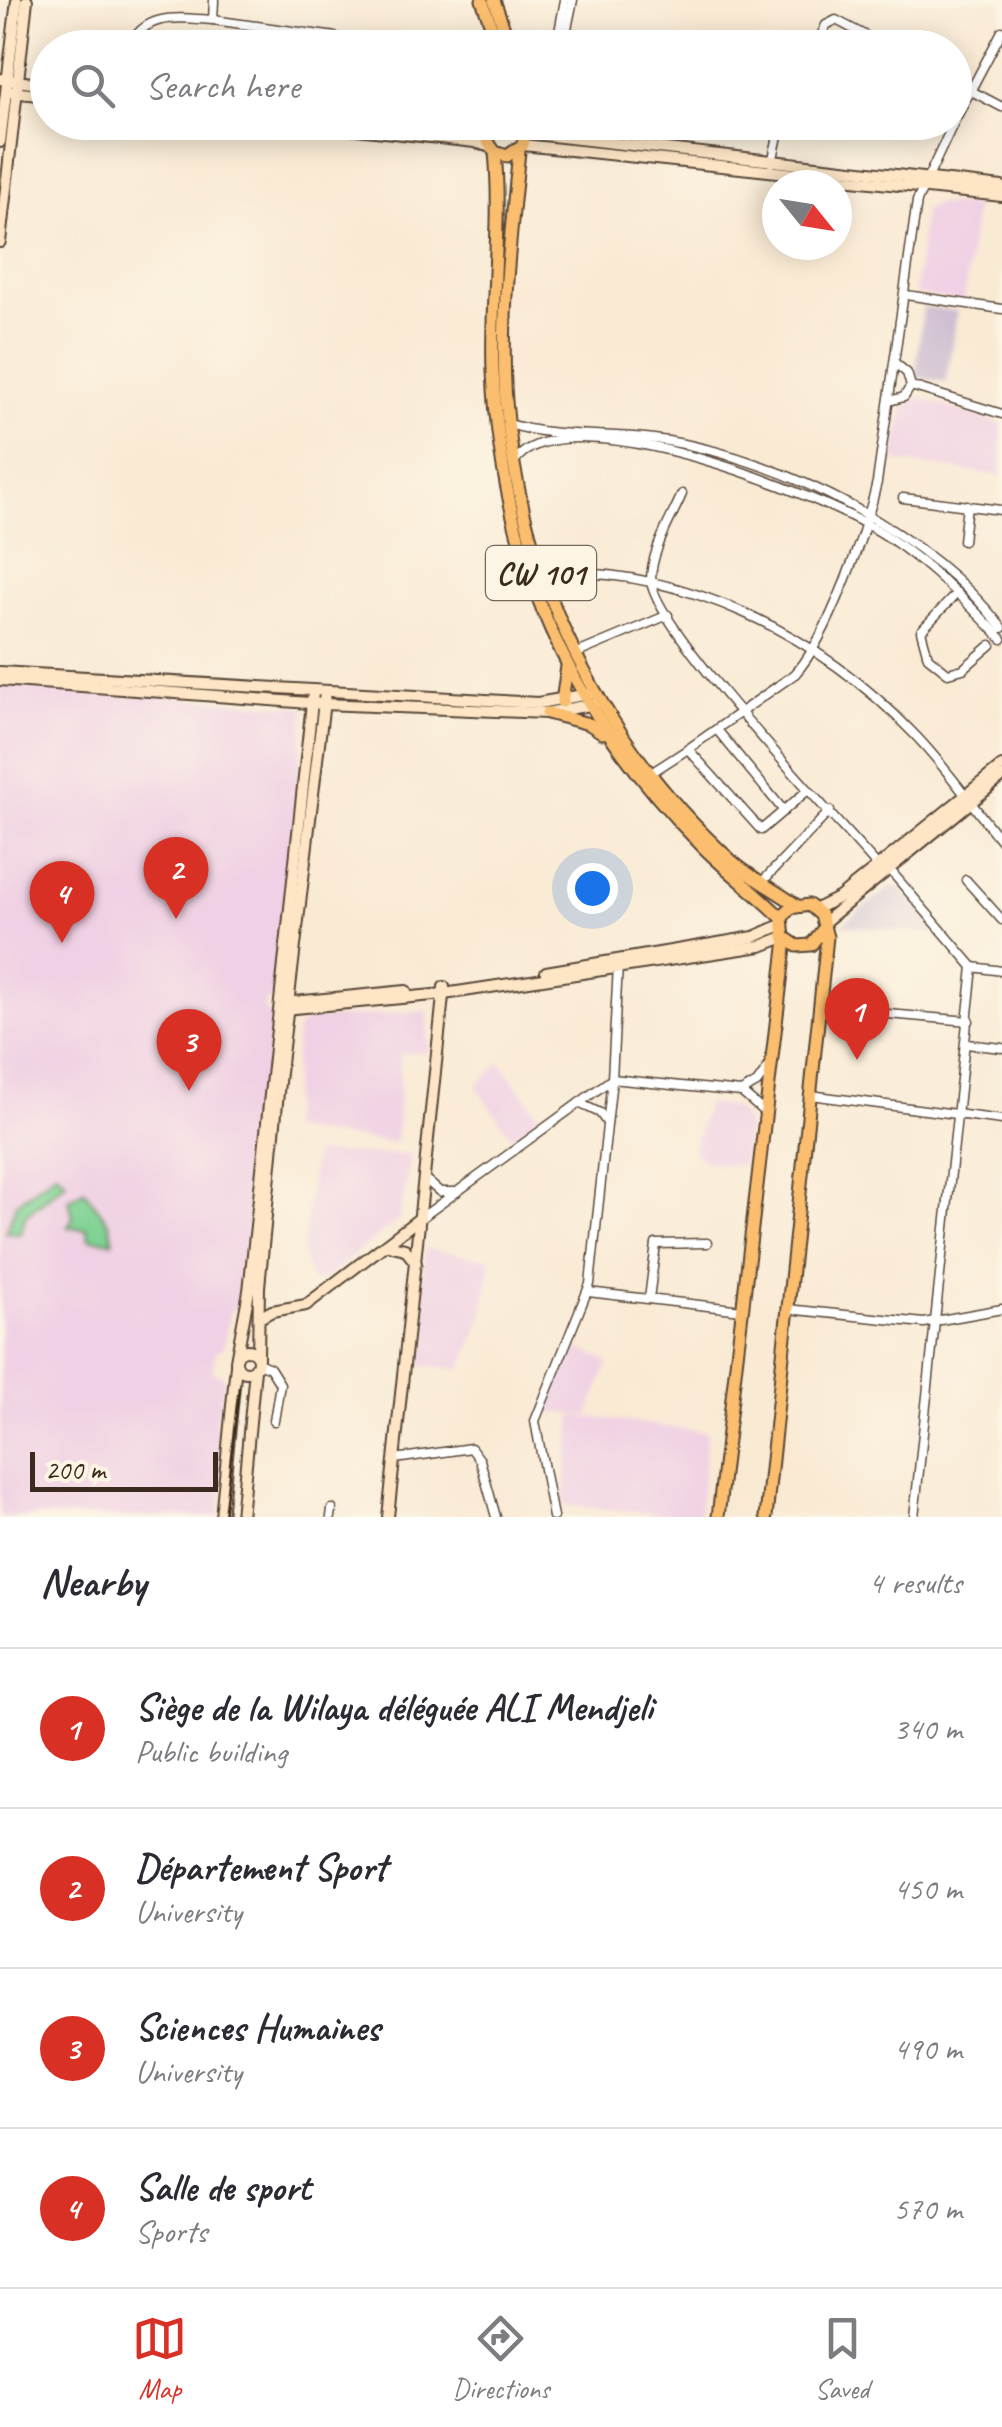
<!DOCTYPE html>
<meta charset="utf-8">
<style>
:root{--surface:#fff;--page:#f2f2f3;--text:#2b2b33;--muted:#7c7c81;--line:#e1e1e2;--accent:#d93025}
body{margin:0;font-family:Caveat,sans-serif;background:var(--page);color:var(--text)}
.compass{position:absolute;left:762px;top:170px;width:90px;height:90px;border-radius:50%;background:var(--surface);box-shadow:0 5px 25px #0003;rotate:120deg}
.scale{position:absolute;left:30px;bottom:25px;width:188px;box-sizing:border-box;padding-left:10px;border:5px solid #3b2a1e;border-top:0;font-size:28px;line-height:35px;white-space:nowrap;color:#3b2a1e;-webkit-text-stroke:8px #fcf5e5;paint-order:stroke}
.you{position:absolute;left:592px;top:888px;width:35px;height:35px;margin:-25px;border:8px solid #fff;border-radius:50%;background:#1a73e8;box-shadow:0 0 0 15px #1a73e833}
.badge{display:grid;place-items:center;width:65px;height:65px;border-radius:50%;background:var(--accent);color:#fff;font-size:32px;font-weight:700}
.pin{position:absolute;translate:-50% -82px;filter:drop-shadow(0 2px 5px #0008)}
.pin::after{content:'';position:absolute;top:52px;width:35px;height:30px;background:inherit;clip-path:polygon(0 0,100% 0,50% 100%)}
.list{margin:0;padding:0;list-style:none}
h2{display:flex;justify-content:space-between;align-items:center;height:130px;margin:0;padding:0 40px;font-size:42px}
h2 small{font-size:32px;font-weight:400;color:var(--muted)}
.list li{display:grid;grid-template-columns:65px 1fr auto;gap:30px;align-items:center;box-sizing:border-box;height:160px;padding:0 40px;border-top:2px solid var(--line)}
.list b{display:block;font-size:38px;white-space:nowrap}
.list p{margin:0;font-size:32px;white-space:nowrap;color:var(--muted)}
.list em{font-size:32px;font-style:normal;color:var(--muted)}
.icon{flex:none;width:55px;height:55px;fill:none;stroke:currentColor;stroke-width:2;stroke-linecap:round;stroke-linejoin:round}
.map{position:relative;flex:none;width:1002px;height:1517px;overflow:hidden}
.search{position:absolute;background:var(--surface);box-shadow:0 5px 25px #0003;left:30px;right:30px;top:30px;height:110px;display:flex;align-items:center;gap:25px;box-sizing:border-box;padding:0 35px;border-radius:55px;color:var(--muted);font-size:38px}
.sheet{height:770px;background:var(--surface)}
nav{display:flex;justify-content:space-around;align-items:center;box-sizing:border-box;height:140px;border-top:2px solid var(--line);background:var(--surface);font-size:28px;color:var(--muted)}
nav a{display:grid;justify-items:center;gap:5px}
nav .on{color:var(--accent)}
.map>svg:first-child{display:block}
.built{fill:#f0d0e4}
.industrial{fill:#cebed1}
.green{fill:#7ed193;stroke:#5c7e58;stroke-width:2.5}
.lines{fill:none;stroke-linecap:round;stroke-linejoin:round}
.street-casing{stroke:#584739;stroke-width:11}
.secondary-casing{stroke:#584739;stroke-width:14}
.primary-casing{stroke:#584739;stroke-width:15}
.street{stroke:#fff;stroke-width:8}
.secondary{stroke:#fde5c5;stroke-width:10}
.primary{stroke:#fbbe6e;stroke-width:11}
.tram{stroke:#3b2a1e;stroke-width:2.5}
.labels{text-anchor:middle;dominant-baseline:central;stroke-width:8;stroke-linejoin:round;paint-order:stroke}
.shield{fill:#fcf5e5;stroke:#75675a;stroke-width:2.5}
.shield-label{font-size:32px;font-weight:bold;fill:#3b2a1e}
</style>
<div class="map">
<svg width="1002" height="1517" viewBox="0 0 1002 1517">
<rect width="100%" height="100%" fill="#fcf5e5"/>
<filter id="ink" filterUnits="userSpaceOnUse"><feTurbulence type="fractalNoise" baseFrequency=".01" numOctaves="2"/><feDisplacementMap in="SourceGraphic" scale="20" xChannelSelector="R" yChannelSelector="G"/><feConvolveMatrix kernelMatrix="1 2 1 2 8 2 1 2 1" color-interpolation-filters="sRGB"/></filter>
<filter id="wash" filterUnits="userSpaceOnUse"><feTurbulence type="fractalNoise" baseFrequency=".0048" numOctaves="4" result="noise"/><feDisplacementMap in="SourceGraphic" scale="40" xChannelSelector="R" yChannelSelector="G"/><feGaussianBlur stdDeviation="2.25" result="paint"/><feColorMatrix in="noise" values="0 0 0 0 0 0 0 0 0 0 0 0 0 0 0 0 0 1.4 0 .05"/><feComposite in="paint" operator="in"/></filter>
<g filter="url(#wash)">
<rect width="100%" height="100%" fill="#f9ead4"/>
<g class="built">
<polygon points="937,204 975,206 964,301 915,294 924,210"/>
<polygon points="918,397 1002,425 1002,476 894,461 903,408"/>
<polygon points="0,684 305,707 278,987 275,997 265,1002 265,1011 272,1014 243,1299 230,1313 223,1347 216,1351 212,1371 225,1377 215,1427 226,1442 220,1514 214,1517 0,1517"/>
<polygon points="428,1011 428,1053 401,1053 396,1143 289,1130 297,1030 305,1020"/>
<polygon points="500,1062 539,1115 512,1138 476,1086"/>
<polygon points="706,1104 735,1108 747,1123 743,1166 702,1161 693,1149"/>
<polygon points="314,1153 411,1155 399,1219 327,1277 312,1282 302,1254"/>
<polygon points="425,1248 491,1259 483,1316 461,1369 416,1365"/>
<polygon points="572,1345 608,1362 589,1415 544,1412"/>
<polygon points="573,1415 707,1432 699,1517 563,1505"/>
</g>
<g class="industrial">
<polygon points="923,307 957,311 946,382 915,377"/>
<polygon points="892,886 901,887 940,934 841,925"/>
</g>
<g class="green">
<polygon points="56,1172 66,1182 25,1216 21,1233 6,1232 16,1204"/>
<polygon points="84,1190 109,1223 113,1241 89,1239 87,1229 68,1227 73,1217 69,1200"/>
</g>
</g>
<g filter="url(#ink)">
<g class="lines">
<g class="street-casing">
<g id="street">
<polyline points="213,20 336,37 361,48"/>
<polyline points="280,30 290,48"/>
<path d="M 129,48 C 144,11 180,18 213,20 L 214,0"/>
<polyline points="556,48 565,0"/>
<polyline points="563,48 573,0"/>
<polyline points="815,48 826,25 836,20 889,48"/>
<polyline points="954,82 1002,107"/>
<polyline points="954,122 1002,31"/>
<polyline points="772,163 781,122"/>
<polyline points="906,295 1002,309"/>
<polyline points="911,386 1002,414"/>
<polyline points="889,401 904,397 911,386 907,373 895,363"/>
<path d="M 509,424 C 560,440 616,431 668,441 C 786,461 928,532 1002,628"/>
<path d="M 514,462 C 565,391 828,497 888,537 C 931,566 967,602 1002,639"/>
<path d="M 682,494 C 671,520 651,551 651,580 C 652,626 840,823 879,868 L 890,870 L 973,967 L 914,1517"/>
<polyline points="903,498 1001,510"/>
<polyline points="963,541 967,505"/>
<path d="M 541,573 C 683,566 818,633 915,735 C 947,768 973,807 1002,842"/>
<polyline points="957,593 921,631 928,657 948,673 963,669 991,645"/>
<polyline points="575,654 668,615"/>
<polyline points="718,731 784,811"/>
<polyline points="651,773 688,749"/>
<path d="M 808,790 L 761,830 L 688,749 L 795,674 C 828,638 866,531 877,482 L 917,201 L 954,122"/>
<polyline points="966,880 1002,920"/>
<polyline points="761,883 830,811"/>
<polyline points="973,967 1002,971"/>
<polyline points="819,1008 969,1021"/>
<polyline points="966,1044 1002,1048"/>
<polyline points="741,1092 757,1083 769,1066"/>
<polyline points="810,1095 1002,1120"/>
<polyline points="579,1103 600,1113 607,1123"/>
<polyline points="426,1180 440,1192 454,1192"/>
<polyline points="421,1218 612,1079 741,1092 763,1111"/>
<polyline points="588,1292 742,1310"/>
<polyline points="649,1299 656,1244 707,1243"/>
<polyline points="787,1309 924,1323 1002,1309"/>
<polyline points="258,1363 270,1368 280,1384 274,1421"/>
<polyline points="395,1459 471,1448 480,1460 496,1517"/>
<polyline points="331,1517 332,1509"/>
<polyline points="553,1517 535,1421 590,1284 612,1079 618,965"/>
</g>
</g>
<g class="secondary-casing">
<g id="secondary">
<polyline points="0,79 48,85"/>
<polyline points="11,92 48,96"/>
<polyline points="293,122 475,142 491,147"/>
<polyline points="399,122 461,130 490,128"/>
<polyline points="525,133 1002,187"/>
<polyline points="0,142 17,0"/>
<polyline points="523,145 1002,196"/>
<polyline points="0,242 27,0"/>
<polyline points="0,672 538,703 589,694"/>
<polyline points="0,680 323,704 547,713 595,704"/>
<polyline points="816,909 840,897 1002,766"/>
<polyline points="823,923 1002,777"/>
<polyline points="546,972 754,937 781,925"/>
<polyline points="284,1003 406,991"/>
<polyline points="284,1009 444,994 761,946 784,937"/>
<polyline points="388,1245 405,1249 416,1263"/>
<polyline points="261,1317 272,1311 306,1305 420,1218"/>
<circle cx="247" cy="1361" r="11"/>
<polyline points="237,1355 249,1291 313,693"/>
<polyline points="258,1357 259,1287 280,1072 325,693"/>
<polyline points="221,1517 236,1365"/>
<polyline points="241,1517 255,1369"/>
<polyline points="388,1517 444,987"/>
</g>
</g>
<g class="primary-casing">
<g id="primary">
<polyline points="482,0 499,48"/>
<polyline points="494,0 511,48"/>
<polyline points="493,122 488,142 495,152 507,156 523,145 525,133 518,122"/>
<path d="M 519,151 C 511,233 500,319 506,401 C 520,577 601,744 733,862 C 753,879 775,890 796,905"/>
<path d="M 495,152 C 502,226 490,299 493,372 C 502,562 569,712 703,847 C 728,872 756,893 782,918"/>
<polyline points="562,702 567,666"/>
<polyline points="547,713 589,724 603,733"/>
<polyline points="718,1517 786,939"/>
<polyline points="766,1517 827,937 821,915 809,905 790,908 782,918 784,937 797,946 811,945 823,929"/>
</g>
</g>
<use href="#street" class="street"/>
<use href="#secondary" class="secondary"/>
<use href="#primary" class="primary"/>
<polyline class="tram" points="224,1517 239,1387"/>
</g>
</g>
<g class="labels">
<rect class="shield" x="486" y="546" width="110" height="54" rx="8"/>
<g class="shield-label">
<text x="541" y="573">CW 101</text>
</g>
</g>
</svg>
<svg class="compass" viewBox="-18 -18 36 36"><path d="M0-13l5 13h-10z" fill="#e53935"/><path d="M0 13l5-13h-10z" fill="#7c7c81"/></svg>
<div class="scale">200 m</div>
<div class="you"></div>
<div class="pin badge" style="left:857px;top:1060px">1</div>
<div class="pin badge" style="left:176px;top:919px">2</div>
<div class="pin badge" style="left:189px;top:1091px">3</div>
<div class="pin badge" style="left:62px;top:943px">4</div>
<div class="search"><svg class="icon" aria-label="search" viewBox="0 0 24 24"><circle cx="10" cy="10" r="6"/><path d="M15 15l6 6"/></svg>Search here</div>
</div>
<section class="sheet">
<h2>Nearby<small>4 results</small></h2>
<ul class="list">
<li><span class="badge">1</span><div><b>Siège de la Wilaya déléguée ALI Mendjeli</b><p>Public building</p></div><em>340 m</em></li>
<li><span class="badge">2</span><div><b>Département Sport</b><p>University</p></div><em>450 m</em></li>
<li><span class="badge">3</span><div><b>Sciences Humaines</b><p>University</p></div><em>490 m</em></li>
<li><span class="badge">4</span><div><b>Salle de sport</b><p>Sports</p></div><em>570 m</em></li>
</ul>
</section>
<nav>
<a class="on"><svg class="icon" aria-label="map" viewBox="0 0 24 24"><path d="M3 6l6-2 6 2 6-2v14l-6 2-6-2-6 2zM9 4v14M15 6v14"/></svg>Map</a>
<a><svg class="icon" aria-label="directions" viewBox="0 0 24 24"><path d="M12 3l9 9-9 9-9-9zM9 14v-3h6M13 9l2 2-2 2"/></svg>Directions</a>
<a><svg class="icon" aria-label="saved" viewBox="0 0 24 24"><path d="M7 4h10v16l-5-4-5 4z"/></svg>Saved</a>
</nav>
